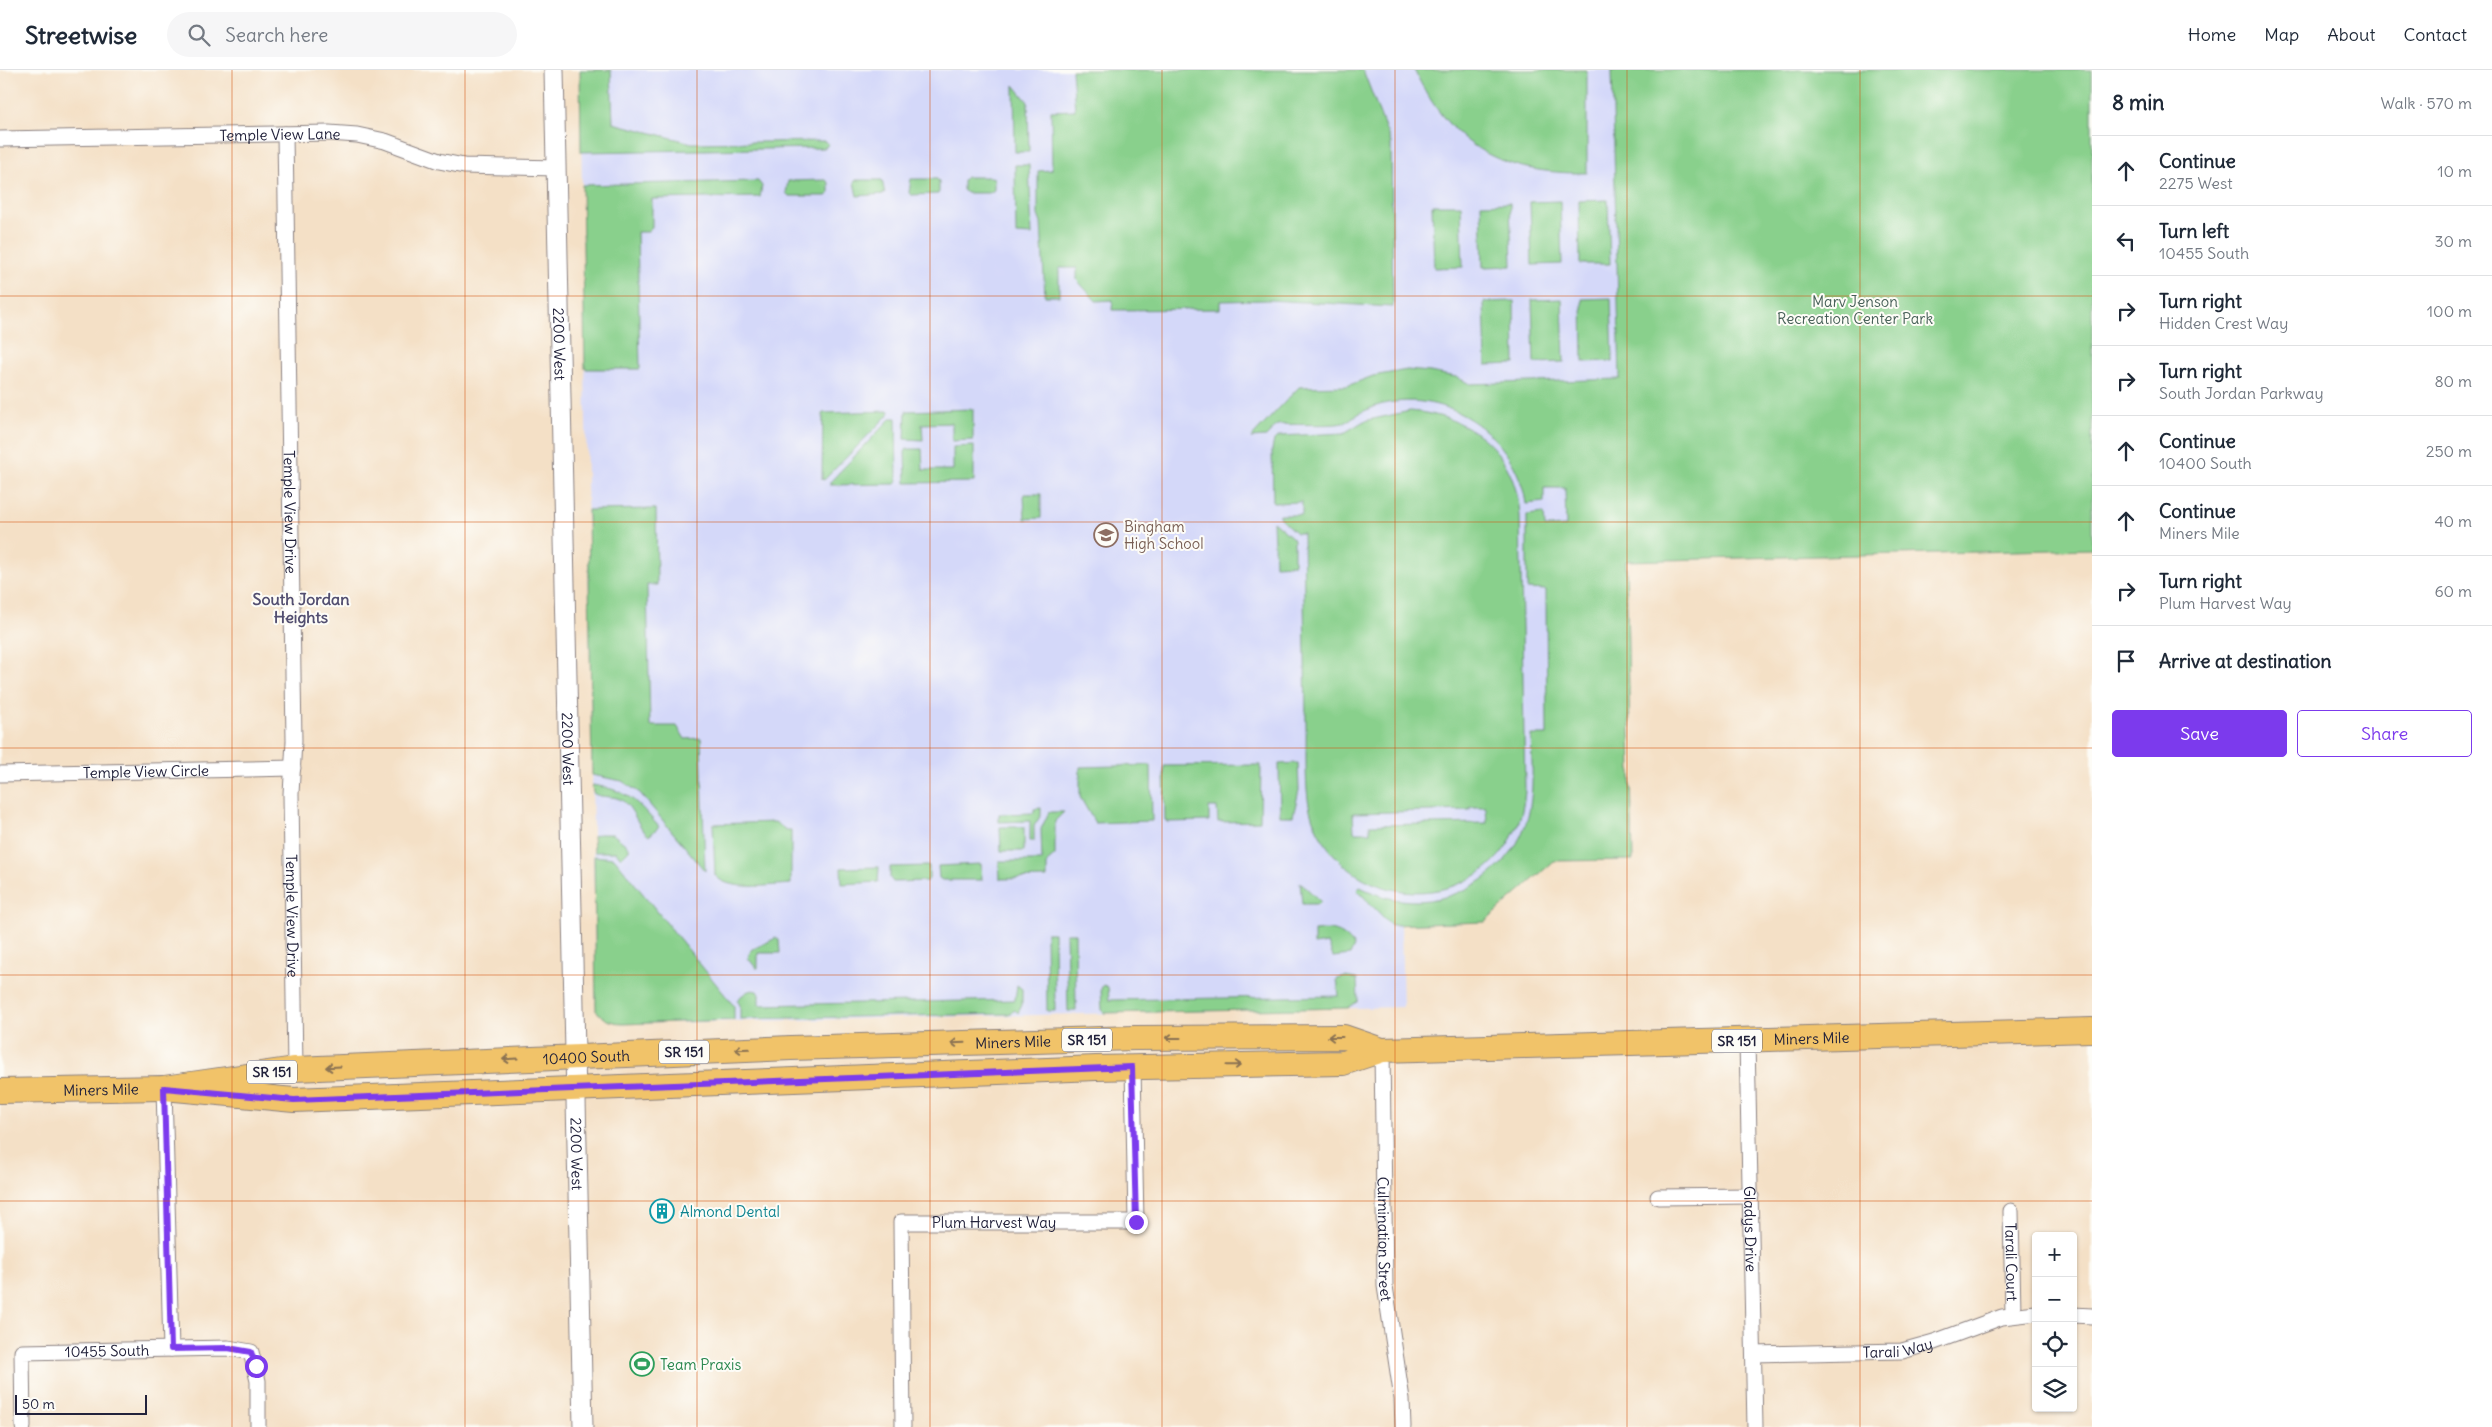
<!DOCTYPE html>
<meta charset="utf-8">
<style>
:root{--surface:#fff;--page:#f6f6f7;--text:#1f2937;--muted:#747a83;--line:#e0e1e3;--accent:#7c3aed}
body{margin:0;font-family:Delius,sans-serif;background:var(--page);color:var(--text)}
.controls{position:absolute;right:15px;bottom:15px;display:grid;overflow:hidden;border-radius:5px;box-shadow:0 1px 4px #0004}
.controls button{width:45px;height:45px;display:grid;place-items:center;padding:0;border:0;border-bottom:1px solid var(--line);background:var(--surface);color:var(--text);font:25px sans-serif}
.scale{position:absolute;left:15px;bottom:12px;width:132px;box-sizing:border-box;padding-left:5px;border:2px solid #22223b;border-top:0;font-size:14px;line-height:18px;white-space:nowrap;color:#22223b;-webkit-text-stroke:4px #fdfcf7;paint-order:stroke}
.stop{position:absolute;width:15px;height:15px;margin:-11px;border:4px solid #7c3aed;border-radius:50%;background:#fff}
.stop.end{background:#7c3aed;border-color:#fff;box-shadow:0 1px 5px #0008}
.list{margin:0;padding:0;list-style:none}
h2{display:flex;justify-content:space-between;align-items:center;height:65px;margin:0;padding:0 20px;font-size:21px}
h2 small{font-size:16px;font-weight:400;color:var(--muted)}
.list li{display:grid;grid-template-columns:32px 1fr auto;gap:15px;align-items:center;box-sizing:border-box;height:70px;padding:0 20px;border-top:1px solid var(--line)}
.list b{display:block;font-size:19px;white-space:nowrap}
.list p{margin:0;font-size:16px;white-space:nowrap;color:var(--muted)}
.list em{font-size:16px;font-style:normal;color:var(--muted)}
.actions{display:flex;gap:10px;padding:15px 20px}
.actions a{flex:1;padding:11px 0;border:1px solid var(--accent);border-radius:5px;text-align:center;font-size:18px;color:var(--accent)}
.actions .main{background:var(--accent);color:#fff}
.icon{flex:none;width:28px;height:28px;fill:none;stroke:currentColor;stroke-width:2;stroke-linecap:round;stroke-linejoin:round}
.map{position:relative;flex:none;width:2092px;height:1357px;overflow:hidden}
header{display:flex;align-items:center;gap:30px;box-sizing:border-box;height:70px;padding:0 25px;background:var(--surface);border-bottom:1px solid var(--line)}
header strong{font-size:24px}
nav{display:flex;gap:28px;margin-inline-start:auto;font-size:18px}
.search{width:350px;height:45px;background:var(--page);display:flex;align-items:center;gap:12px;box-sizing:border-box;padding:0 18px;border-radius:28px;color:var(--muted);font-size:19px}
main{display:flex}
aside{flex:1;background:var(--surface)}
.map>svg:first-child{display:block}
.built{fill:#d4d8f9}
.green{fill:#89d08c;stroke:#567964;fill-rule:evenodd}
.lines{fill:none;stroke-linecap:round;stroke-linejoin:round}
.minor-casing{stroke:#8b8180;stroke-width:17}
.tertiary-casing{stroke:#8b8180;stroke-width:21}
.primary-casing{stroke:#8b8180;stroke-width:26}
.minor{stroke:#fff;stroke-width:15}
.tertiary{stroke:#fff;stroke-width:19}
.primary{stroke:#f1c369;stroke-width:24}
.oneway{stroke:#8a7252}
.route{stroke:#7c3aed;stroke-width:6}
.grid{fill:none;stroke:#d45411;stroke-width:1;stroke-opacity:0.55}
.labels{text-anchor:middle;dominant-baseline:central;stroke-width:4;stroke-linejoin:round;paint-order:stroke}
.shield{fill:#fdfcf7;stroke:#646373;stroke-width:1}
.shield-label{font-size:14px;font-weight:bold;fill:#22223b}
.street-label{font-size:15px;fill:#22223b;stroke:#fdfcf7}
.park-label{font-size:15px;fill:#465f57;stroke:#fdfcf7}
.education-label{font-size:15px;fill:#785e54;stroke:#fdfcf7;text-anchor:start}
.culture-label{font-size:15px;fill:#0d838f;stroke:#fdfcf7;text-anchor:start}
.leisure-label{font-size:15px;fill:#27864d;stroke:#fdfcf7;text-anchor:start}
.neighbourhood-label{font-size:16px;font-weight:bold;fill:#534f71;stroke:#fdfcf7}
</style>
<header>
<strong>Streetwise</strong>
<div class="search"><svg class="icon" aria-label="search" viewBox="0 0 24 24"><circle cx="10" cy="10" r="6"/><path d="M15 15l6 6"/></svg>Search here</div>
<nav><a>Home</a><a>Map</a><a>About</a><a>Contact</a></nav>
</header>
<main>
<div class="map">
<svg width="2092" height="1357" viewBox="0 0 2092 1357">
<rect width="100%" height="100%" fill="#fdfcf7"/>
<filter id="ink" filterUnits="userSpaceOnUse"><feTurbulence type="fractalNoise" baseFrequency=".02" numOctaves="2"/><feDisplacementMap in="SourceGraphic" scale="10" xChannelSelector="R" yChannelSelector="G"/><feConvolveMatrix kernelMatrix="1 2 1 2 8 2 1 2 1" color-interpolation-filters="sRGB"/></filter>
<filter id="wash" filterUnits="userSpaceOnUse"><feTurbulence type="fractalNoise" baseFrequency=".0096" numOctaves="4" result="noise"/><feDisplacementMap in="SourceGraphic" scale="20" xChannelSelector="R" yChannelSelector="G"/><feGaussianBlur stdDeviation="1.12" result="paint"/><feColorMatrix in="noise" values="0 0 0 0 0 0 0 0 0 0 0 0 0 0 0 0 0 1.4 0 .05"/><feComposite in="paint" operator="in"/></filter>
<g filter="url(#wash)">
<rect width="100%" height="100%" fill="#f4e0c6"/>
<polygon class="built" points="580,0 1612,0 1633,790 1554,791 1485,852 1401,855 1403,937 622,954 601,945 596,941"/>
<g class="green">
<polygon points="580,0 611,0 613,53 692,73 824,71 829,74 824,78 581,82"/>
<polygon points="1072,0 1363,0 1391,73 1393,237 1269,230 1220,231 1220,239 1112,240 1113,230 1096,231 1077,210 1077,198 1059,198 1059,226 1045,226 1041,153 1038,145 1038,101 1052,100 1051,41 1075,40"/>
<path d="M 1414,0 L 1587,0 L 1587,103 C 1501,104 1452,78 1414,0 Z"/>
<path d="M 1612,0 L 2092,0 L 2092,479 L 1626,491 L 1633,790 L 1554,791 L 1485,852 L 1391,855 L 1357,820 L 1360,817 C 1373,823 1386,828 1400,830 C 1452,837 1507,806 1525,756 C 1535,727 1532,696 1531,665 L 1547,665 L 1546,520 L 1527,519 L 1527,445 L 1544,443 L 1545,457 L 1566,456 L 1565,418 L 1544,418 L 1544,432 L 1526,434 C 1518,372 1457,324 1395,332 C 1381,333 1367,339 1355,346 C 1352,347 1349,351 1346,352 C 1335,357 1293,353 1277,355 L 1266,367 L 1251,368 L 1299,317 L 1347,316 L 1373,306 L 1407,300 L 1430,302 L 1456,307 L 1470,314 L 1620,309 Z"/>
<polygon points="1014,15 1028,32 1029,82 1015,82"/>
<polygon points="1015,95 1029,95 1032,165 1016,164"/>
<polygon points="966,107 991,107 994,108 994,120 989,123 966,123 963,120 963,110"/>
<polygon points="911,109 937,109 939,111 939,122 938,124 911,125 909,123"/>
<polygon points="826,110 829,113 829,124 826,126 789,126 786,123 788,111"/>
<polygon points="856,110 882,110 885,124 857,126 854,112"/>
<polygon points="758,111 762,116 760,127 652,129 652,158 648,162 637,162 640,299 585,299 582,115"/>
<polygon points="1608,130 1610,194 1580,194 1579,131"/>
<polygon points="1560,131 1562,194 1532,195 1530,132"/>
<polygon points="1510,133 1512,196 1483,197 1481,134"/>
<polygon points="1432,135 1461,135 1463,197 1434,198"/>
<polygon points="1611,228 1613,291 1583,292 1582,229"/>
<polygon points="1562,229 1564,292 1534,293 1532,230"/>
<polygon points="1514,231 1515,294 1486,295 1484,232"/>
<polygon points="973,339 973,370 952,371 952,353 922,354 923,370 905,369 906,341"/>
<polygon points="889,341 889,344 824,410 822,409 823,343"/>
<path d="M 1410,341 C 1471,346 1516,381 1520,446 L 1525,721 C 1516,840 1356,859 1313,750 C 1303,724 1307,681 1306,652 C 1305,589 1304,526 1303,463 L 1296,463 L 1280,448 L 1279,445 L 1302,445 L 1302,432 L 1273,433 L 1272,380 L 1274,370 L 1280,366 L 1344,363 L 1364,351 ZM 1470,737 L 1486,737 L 1487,753 L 1370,755 L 1370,762 L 1354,762 L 1353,743 L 1470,740 Z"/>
<polygon points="891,348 896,348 897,412 895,414 830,415 830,412"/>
<polygon points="974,376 974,412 906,413 905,382 907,379 922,379 923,400 953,400 953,377"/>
<polygon points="1024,424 1041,424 1041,448 1025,449"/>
<polygon points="656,439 657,515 647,515 650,656 677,656 685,669 701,668 705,801 640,723 622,711 592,705 588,440"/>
<polygon points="1273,451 1294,469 1294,494 1275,495"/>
<polygon points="1298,693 1299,720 1293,746 1280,746 1279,694"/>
<polygon points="1151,695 1152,751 1095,753 1080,727 1080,697"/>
<polygon points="1261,695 1260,751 1218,752 1217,737 1209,737 1209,751 1168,752 1165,750 1164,696"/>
<path d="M 592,715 C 628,720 637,731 659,757 L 649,766 C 637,757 635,740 623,731 C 613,724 601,729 593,723 Z"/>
<polygon points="1041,738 1041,745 1034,756 1034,771 1030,771 1030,751 999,752 999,744 1034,743 1034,739"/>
<polygon points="1049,742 1064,742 1055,751 1055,785 1047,792 1047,808 1000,809 999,791 1042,791 1041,759"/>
<path d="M 775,752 L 786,760 L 791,760 L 791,814 C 771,815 727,822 715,805 L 713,754 Z"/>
<polygon points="1000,757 1024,757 1024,781 1001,781"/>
<polygon points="599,764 613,764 629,777 629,780 621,788 616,782 594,782 593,766"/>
<polygon points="594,786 614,788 734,936 734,950 622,954 607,950 596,941"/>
<polygon points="981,794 982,810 942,810 939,808 938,796"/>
<polygon points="929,796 929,809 927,811 893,812 890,808 890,797"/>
<polygon points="879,797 878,812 842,814 841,798"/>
<polygon points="1300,812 1321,832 1319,834 1302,834"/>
<path d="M 1329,860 C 1340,861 1348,867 1354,876 L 1350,885 L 1333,887 L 1328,873 L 1314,875 L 1314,861 Z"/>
<polygon points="1046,863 1054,863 1055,941 1047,941"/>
<polygon points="1066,863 1075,863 1076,941 1068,941"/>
<polygon points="776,868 779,870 780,883 758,883 758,898 756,898 748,888 751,880"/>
<polygon points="1345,907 1357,909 1358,931 1348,938 1105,943 1102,940 1101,919 1103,915 1108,917 1109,930 1339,926 1337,909"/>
<path d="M 1017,915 L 1022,919 L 1022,935 L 1018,943 L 1015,940 L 1009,944 L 740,949 L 740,935 L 737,930 C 744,924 749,917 759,922 L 759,935 L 1015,930 Z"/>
</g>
</g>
<g filter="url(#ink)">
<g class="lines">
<g class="minor-casing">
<g id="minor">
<path id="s1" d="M 285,64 L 294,671 L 291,724 L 295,999"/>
<path id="s2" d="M 0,69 L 329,63 L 357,65 L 385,71 L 439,91 L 464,96 L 556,98"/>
<path id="s3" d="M 0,704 L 293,698"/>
<path id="s4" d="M 1747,971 L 1755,1357"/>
<path id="s5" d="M 1382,980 L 1385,1216 L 1402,1329 L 1403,1357"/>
<polyline points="164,1018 171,1279"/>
<polyline points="1658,1127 1751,1126"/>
<path id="s6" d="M 2011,1141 L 2013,1244"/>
<polyline points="2073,1245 2092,1246"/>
<path id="s7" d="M 1754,1284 L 1902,1281 L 1934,1272 L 2002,1247 L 2036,1243"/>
<path id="s8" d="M 23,1357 L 22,1282 L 228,1278 L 251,1282 L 258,1311 L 258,1357"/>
<path id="s9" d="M 903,1357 L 901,1152 L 1136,1152 L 1133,997"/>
</g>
</g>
<g class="tertiary-casing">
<g id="tertiary">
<path id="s10" d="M 554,0 L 583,1357"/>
</g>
</g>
<g class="primary-casing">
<g id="primary">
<path id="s11" d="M 164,1018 L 294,1030 L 1096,998 L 1343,993 L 1382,980 L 2092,960"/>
<path id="s12" d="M 0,1021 L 164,1018 L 295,999 L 791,978 L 1135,968 L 1344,967 L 1382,980"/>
</g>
</g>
<use href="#minor" class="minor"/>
<use href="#tertiary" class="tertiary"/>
<use href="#primary" class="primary"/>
</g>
<defs><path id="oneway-shaft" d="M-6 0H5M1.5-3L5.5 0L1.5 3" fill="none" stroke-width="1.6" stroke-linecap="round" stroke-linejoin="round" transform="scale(1.25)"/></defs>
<g class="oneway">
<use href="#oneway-shaft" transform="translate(1335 967) rotate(180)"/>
<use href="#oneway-shaft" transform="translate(1173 968) rotate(180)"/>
<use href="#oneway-shaft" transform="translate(958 973) rotate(178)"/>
<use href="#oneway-shaft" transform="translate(742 979) rotate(178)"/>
<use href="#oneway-shaft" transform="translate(510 989) rotate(177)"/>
<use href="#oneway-shaft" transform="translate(1234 995) rotate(-1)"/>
<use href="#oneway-shaft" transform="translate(333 997) rotate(177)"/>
</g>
</g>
<g class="lines" filter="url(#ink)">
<polyline class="route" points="256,1296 251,1282 228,1278 171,1279 164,1018 294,1030 1132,997 1136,1152"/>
</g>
<path class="grid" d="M 232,0 L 232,1357M 465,0 L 465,1357M 697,0 L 697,1357M 930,0 L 930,1357M 1162,0 L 1162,1357M 1395,0 L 1395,1357M 1627,0 L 1627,1357M 1860,0 L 1860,1357M 0,226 L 2092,226M 0,452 L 2092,452M 0,678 L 2092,678M 0,905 L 2092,905M 0,1131 L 2092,1131"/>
<defs>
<g id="school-ring" transform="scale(1.25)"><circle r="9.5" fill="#fdfcf7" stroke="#8d6e63" stroke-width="1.5"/><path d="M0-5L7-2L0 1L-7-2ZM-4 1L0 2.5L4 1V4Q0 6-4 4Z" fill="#8d6e63"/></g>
<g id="building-ring" transform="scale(1.25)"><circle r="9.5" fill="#fdfcf7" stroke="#0f9aa8" stroke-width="1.5"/><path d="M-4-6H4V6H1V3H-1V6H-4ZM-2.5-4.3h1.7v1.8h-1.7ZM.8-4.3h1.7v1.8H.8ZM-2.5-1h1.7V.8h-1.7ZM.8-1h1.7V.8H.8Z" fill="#0f9aa8"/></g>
<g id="stadium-ring" transform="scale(1.25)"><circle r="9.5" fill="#fdfcf7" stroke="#2e9e5b" stroke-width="1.5"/><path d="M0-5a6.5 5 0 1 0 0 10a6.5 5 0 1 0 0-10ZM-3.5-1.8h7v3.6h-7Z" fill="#2e9e5b"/></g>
</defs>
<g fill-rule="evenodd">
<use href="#school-ring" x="1106" y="465"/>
<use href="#building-ring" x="662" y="1141"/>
<use href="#stadium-ring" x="642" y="1294"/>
</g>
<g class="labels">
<g class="shield">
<rect x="1062" y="958.5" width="50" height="23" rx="4"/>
<rect x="1712" y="959.5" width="50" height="23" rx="4"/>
<rect x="659" y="970.5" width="50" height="23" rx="4"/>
<rect x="247" y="990.5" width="50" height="23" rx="4"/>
</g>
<g class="shield-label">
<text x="1087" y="970">SR 151</text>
<text x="1737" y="971">SR 151</text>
<text x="684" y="982">SR 151</text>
<text x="272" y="1002">SR 151</text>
</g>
<g class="street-label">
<text stroke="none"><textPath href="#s2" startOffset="280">Temple View Lane</textPath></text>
<text stroke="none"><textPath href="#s10" startOffset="274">2200 West</textPath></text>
<text stroke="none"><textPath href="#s1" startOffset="378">Temple View Drive</textPath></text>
<text stroke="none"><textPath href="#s10" startOffset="679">2200 West</textPath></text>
<text stroke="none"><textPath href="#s3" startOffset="146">Temple View Circle</textPath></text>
<text stroke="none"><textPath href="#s1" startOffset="782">Temple View Drive</textPath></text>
<text stroke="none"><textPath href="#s11" startOffset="1651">Miners Mile</textPath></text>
<text stroke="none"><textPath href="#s12" startOffset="1015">Miners Mile</textPath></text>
<text stroke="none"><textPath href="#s12" startOffset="588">10400 South</textPath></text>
<text stroke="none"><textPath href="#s12" startOffset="101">Miners Mile</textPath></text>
<text stroke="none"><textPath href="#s10" startOffset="1084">2200 West</textPath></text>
<text stroke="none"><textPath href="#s9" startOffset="298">Plum Harvest Way</textPath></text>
<text stroke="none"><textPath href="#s4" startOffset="188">Gladys Drive</textPath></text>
<text stroke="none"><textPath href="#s5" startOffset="189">Culmination Street</textPath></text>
<text stroke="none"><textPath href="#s6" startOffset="51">Tarali Court</textPath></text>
<text stroke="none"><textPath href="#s7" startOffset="144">Tarali Way</textPath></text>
<text stroke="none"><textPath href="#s8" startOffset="160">10455 South</textPath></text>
</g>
<g class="park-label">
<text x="1855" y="231">Marv Jenson<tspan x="1855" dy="17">Recreation Center Park</tspan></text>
</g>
<g class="education-label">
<text x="1124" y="456">Bingham<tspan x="1124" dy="17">High School</tspan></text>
</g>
<g class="culture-label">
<text x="680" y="1141">Almond Dental</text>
</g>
<g class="leisure-label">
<text x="660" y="1294">Team Praxis</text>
</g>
<g class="neighbourhood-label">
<text x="301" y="529">South Jordan<tspan x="301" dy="18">Heights</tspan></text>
</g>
</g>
</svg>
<div class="controls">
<button>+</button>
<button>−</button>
<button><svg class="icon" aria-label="locate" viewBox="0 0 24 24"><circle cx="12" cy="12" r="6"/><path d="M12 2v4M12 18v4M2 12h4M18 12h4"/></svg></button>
<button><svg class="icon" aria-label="layers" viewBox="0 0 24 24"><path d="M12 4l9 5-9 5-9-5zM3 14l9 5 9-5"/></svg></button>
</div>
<div class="scale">50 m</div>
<div class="stop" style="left:256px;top:1296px"></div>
<div class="stop end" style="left:1136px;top:1152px"></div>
</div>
<aside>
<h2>8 min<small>Walk · 570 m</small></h2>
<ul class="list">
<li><svg class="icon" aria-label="ahead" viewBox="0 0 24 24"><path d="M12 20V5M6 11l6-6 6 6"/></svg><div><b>Continue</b><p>2275 West</p></div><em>10 m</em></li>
<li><svg class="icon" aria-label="left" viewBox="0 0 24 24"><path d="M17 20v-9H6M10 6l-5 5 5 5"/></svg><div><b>Turn left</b><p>10455 South</p></div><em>30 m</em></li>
<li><svg class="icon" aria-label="right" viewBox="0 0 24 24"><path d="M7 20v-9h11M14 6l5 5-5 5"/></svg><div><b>Turn right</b><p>Hidden Crest Way</p></div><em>100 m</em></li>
<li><svg class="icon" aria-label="right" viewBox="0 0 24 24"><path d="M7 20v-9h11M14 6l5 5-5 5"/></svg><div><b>Turn right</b><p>South Jordan Parkway</p></div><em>80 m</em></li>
<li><svg class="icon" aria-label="ahead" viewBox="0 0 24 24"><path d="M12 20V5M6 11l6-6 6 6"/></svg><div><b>Continue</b><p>10400 South</p></div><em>250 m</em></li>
<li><svg class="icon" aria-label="ahead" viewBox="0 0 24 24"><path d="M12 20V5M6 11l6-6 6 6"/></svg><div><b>Continue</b><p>Miners Mile</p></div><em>40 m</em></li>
<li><svg class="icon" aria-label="right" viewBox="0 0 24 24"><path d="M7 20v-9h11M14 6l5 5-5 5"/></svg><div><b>Turn right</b><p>Plum Harvest Way</p></div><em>60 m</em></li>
<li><svg class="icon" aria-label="arrive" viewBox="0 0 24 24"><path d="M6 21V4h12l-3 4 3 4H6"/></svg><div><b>Arrive at destination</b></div></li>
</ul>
<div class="actions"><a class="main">Save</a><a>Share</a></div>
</aside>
</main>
